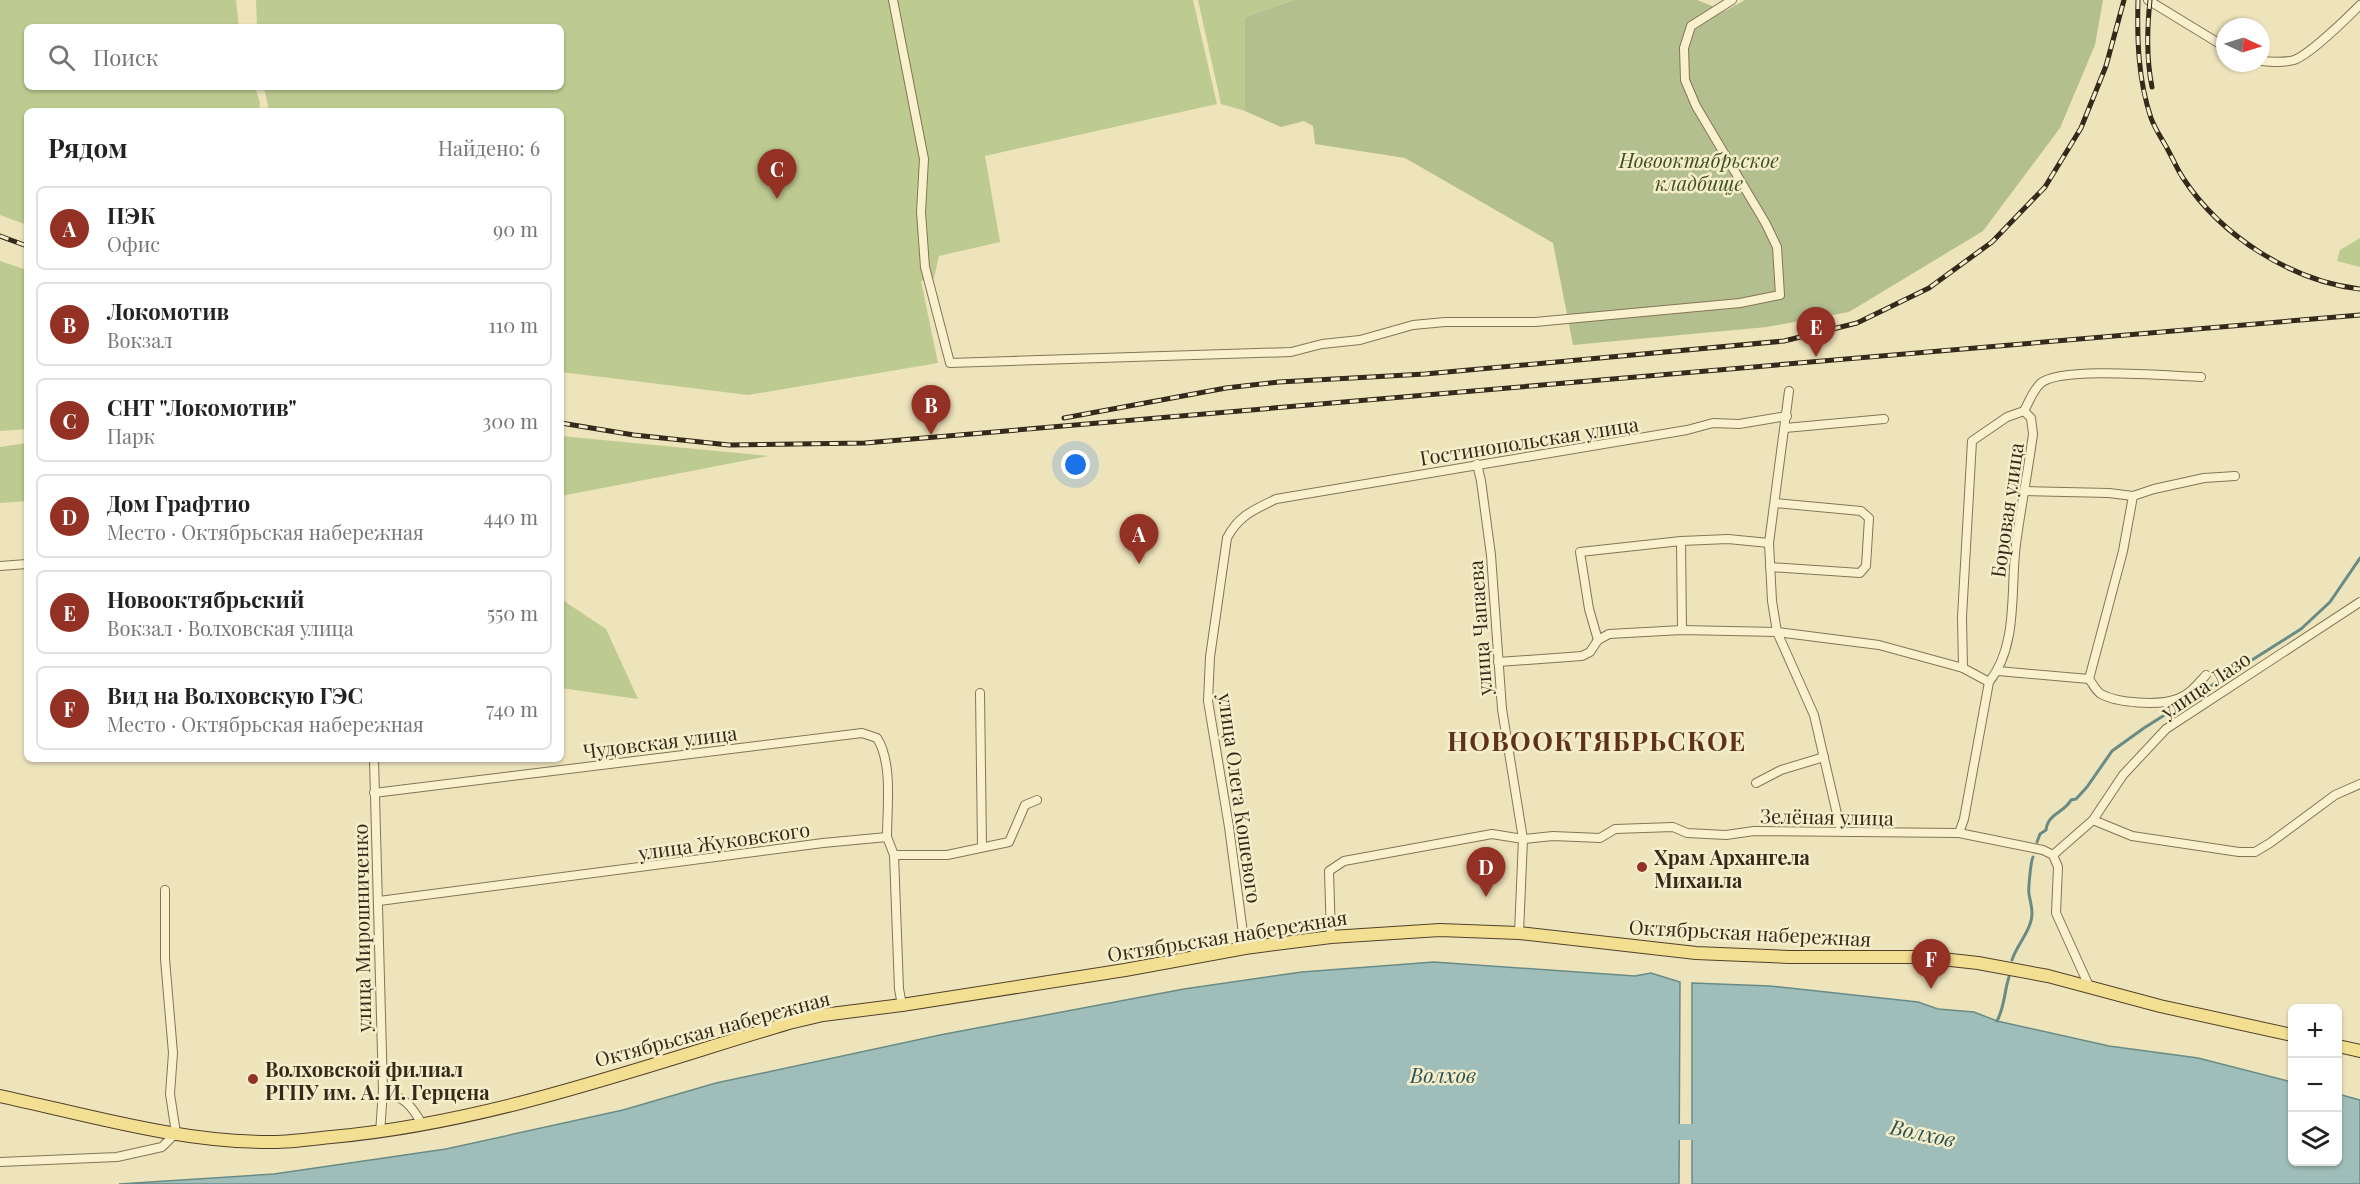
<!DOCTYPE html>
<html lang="ru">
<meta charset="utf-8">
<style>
:root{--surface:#fff;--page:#f6f6f6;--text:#222;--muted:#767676;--line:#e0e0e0;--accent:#943125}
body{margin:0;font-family:"Playfair Display",serif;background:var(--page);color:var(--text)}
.controls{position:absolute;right:18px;bottom:18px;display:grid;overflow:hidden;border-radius:9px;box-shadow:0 2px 4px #0004}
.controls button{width:54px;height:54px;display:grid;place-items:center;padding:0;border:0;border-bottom:2px solid var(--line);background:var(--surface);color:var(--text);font:30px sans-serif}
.compass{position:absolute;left:2216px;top:18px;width:54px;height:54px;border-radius:50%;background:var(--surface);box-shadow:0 2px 4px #0004;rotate:94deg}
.you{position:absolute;left:1076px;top:465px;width:21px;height:21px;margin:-15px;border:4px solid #fff;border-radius:50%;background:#1a73e8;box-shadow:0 0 0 9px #1a73e833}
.badge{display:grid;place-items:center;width:39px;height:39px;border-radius:50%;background:var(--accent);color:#fff;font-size:20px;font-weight:700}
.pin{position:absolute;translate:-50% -50px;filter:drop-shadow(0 2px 3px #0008)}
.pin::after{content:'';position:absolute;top:32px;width:21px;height:18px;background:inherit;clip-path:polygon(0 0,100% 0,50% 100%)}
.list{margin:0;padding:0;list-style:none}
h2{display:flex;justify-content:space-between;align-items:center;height:78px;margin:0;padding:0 24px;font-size:26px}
h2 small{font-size:20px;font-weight:400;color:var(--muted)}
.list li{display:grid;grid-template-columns:39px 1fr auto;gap:18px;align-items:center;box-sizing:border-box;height:84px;margin:0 12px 12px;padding:0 12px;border:2px solid var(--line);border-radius:9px}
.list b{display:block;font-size:22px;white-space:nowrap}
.list p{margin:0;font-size:20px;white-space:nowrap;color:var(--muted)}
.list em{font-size:20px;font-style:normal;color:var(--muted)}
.icon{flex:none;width:33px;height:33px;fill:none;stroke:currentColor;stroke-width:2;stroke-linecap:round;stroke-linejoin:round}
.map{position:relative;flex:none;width:2360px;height:1184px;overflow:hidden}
.search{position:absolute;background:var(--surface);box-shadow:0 2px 4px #0004;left:24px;top:24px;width:540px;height:66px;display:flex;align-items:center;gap:15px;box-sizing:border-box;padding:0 21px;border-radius:9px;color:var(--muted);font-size:22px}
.panel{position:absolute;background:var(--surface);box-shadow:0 2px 4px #0004;left:24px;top:108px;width:540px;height:654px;border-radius:9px}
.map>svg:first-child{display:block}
.green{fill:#becb90}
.cemetery{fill:#b4bf90}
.water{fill:#a0beb9;stroke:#688b86;stroke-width:1.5}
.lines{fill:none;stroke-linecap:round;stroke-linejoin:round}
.stream{stroke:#688b86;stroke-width:3}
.river{stroke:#a0beb9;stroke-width:16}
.minor-casing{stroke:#857455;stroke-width:10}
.primary-casing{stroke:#52412a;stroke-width:14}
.minor{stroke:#f9f1ce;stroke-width:8}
.primary{stroke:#f3df91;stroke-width:12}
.rail-casing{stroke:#34291a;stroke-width:5}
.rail{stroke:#f5eecb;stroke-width:3;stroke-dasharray:9;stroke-linecap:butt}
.poi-dot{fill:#943125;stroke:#f5eecb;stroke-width:2}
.labels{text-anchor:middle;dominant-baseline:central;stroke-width:5;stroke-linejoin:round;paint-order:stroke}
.park-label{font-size:20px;font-style:italic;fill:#3f5021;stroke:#f5eecb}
.street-label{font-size:20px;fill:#34291a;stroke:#f5eecb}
.poi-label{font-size:20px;font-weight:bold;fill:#34291a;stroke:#f5eecb;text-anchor:start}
.water-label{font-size:21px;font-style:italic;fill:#295254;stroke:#f5eecb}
.district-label{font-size:26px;font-weight:bold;letter-spacing:1.5px;fill:#60301a;stroke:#f5eecb}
</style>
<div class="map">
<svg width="2360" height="1184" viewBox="0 0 2360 1184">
<rect width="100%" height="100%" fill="#eee4bc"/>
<g class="green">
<polygon points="0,0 236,0 239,27 27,27 27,87 255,87 260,103 259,111 27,111 27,225 0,215"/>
<polygon points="256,0 1193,0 1217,104 985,156 1000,242 939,256 934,278 921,281 938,363 748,395 561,372 561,111 269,111 264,87 561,87 561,27 257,27"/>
<polygon points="1198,0 1294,0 1245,17 1245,111 1221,104"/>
<polygon points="2360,238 2360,267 2337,261 2340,250"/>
<polygon points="0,261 27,270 27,429 0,431"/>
<polygon points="561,436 769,456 561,496"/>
<polygon points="26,443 27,501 0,503 0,447"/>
<polygon points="561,599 606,629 638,699 561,688"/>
</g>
<polygon class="cemetery" points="1294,0 1697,0 1725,11 1745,0 2103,0 2095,45 2060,128 1983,231 1849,312 1767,327 1573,345 1553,243 1405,158 1315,144 1313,126 1304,121 1281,127 1245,111 1245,17"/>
<g class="water">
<polygon points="1434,962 1635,976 1651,973 1680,982 1679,1184 119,1184 274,1174 446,1149 623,1110 716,1083 940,1035 1184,989 1302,972"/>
<polygon points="1692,983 1770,986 1918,1002 1938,1009 1974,1012 1997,1021 2109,1046 2198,1058 2292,1082 2292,1162 2338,1162 2338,1094 2360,1100 2360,1184 1692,1184"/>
</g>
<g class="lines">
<g class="stream">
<path d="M 2037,842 L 2040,834 L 2046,830 C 2048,813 2064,813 2071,800 L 2076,799 L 2087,787 L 2112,751 L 2144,728 L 2301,629 L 2330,602 L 2360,558"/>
<path d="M 2012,960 C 2017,944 2032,930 2032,913 C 2032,907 2030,900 2029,894 C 2028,890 2031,860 2033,857"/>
<path d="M 1997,1021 C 2005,1006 2004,992 2009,977"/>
</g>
<polyline class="river" points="1658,1132 1714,1132"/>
<g class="minor-casing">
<g id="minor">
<polyline points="893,0 924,159 921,212 925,267 950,363 1291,352 1322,344 1360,340 1413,325 1445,322 1535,322 1740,303 1780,295 1777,247 1766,224 1696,106 1685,80 1684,48 1691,26 1732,0"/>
<polyline points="2148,0 2225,47"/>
<path d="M 2261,61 C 2272,62 2283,63 2294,60 C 2309,55 2347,18 2360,5"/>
<polyline points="1789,391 1769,543 1772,601 1777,632 1814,715 1841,831"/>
<path d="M 2024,411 C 2029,402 2033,390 2041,383 C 2061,366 2170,376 2201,377"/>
<polyline points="1785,428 1884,419"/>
<polyline points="1477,464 1481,481 1491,555 1502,709 1523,839 1519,933"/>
<polyline points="2025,491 2109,493 2133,496 2154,489 2204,478 2235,476"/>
<path d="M 2133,496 L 2123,551 L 2089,679 C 2093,684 2096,691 2101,694 C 2117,703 2159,706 2177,699 C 2189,695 2197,685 2206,675"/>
<polyline points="1681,541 1682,630"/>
<polyline points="0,566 27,564"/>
<polyline points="1770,567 1860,573 1866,566 1869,518 1861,511 1775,503"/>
<polyline points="1598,640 1589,609 1580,552 1681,541 1728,539 1769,543"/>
<polyline points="1498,662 1582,656 1590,652 1598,640 1609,634 1682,630 1777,632 1879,645 1963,668 1989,682"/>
<polyline points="1963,668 1962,617 1972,441 2007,417 2024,411"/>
<polyline points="1998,671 2089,679"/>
<polyline points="980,693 982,846"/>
<polyline points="374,759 383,1090 380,1133"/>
<polyline points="1756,783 1781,770 1824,757"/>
<path d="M 374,793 L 862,733 L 877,738 C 893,763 887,808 887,837"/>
<polyline points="2093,820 2123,775 2166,729 2360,602"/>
<path d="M 1959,833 L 1964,819 L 1989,682 C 2019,645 2010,588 2016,544 C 2021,507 2028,471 2033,434 L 2031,418 L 2024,411"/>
<polyline points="894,855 899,989 902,1005"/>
<polyline points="2053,855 2058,867 2056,913 2089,986"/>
<polyline points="379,901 823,843 887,837 894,855 947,855 1009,842 1025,805 1037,800"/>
<polyline points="1331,937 1329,871 1344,861 1492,834 1523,839 1553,836 1600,838 1615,829 1673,827 1687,833 1726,835 1754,831 1959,833 2043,850 2053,855 2093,820 2132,836 2239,852 2255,852 2270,843 2335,795 2360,784"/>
<path d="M 1245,948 L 1229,827 L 1208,701 L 1210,657 L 1227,538 C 1239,515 1254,510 1276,499 L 1687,430 L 1713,423 L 1739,424 L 1787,416"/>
<path d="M 383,1090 C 405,1099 410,1103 422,1124"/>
<polyline points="0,1162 117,1157 162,1147 176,1133 170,1094 173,1053 165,959 165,890"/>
</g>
</g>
<g class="primary-casing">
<g id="primary">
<polyline points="2338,1046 2360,1051"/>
<path d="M 0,1096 C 88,1115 182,1143 273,1142 C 292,1142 312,1139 331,1137 C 488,1123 638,1068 789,1023 L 823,1015 L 902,1005 L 1125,970 L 1245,948 L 1331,937 L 1440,930 L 1519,933 L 1696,953 L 1789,957 L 1924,957 L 1978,963 L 2048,976 L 2160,1006 L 2292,1035"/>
</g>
</g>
<use href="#minor" class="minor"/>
<use href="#primary" class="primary"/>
<g class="rail-casing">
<g id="rail">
<path d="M 2138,0 C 2137,40 2138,79 2151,118 C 2155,129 2162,139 2168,150 C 2173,159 2177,169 2183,178 C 2221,236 2291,281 2360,289"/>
<path d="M 2150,0 C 2147,29 2146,58 2152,87"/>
<polyline points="0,236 27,246"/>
<polyline points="1064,418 1226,388 1279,382 1425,374 1784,341 1857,323 1929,288 1992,242 2045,187 2081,128 2106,66 2124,0"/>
<polyline points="561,423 634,435 729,445 865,443 2360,315"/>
</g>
</g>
<use href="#rail" class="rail"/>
</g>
<g class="poi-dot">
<circle cx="1642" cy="867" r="6"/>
<circle cx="253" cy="1079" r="6"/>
</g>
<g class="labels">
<g class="park-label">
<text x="1699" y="159">Новооктябрьское<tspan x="1699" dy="23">кладбище</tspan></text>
</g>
<g class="street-label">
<text transform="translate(1529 440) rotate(-9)">Гостинопольская улица</text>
<text transform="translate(2006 510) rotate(-82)">Боровая улица</text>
<text transform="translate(1479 628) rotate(-94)">улица Чапаева</text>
<text transform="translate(2205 684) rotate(-34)">улица Лазо</text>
<text transform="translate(660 741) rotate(-7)">Чудовская улица</text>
<text transform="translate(1241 798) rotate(82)">улица Олега Кошевого</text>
<text transform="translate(1827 816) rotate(1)">Зелёная улица</text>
<text transform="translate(724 840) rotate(-8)">улица Жуковского</text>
<text transform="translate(361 928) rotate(-91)">улица Мирошниченко</text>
<text transform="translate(1750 932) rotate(3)">Октябрьская набережная</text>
<text transform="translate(1227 935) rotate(-9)">Октябрьская набережная</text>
<text transform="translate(712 1028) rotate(-15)">Октябрьская набережная</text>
</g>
<g class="poi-label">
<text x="1654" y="856">Храм Архангела<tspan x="1654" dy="23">Михаила</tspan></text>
<text x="265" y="1068">Волховской филиал<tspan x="265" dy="23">РГПУ им. А. И. Герцена</tspan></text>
</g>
<g class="water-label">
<text x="1443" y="1074">Волхов</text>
<text transform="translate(1923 1132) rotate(12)">Волхов</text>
</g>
<g class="district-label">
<text x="1597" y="740">НОВООКТЯБРЬСКОЕ</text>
</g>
</g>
</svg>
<div class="controls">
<button>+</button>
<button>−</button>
<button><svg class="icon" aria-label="layers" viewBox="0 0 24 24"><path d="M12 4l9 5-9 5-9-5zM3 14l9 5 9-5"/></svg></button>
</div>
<svg class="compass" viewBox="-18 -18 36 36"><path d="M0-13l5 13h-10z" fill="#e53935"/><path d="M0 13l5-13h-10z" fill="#767676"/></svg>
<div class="you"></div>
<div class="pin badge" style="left:1139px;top:564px">A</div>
<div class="pin badge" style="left:931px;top:435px">B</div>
<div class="pin badge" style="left:777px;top:199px">C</div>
<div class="pin badge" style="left:1486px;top:897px">D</div>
<div class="pin badge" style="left:1816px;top:357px">E</div>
<div class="pin badge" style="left:1931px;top:989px">F</div>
<div class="search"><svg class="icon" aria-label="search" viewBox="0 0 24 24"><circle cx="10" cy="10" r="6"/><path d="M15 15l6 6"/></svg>Поиск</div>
<section class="panel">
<h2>Рядом<small>Найдено: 6</small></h2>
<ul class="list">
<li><span class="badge">A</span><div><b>ПЭК</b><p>Офис</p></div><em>90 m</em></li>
<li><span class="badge">B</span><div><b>Локомотив</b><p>Вокзал</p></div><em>110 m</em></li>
<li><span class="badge">C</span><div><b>СНТ &quot;Локомотив&quot;</b><p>Парк</p></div><em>300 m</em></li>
<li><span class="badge">D</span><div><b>Дом Графтио</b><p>Место · Октябрьская набережная</p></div><em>440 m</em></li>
<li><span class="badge">E</span><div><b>Новооктябрьский</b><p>Вокзал · Волховская улица</p></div><em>550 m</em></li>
<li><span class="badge">F</span><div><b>Вид на Волховскую ГЭС</b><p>Место · Октябрьская набережная</p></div><em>740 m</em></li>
</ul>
</section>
</div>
